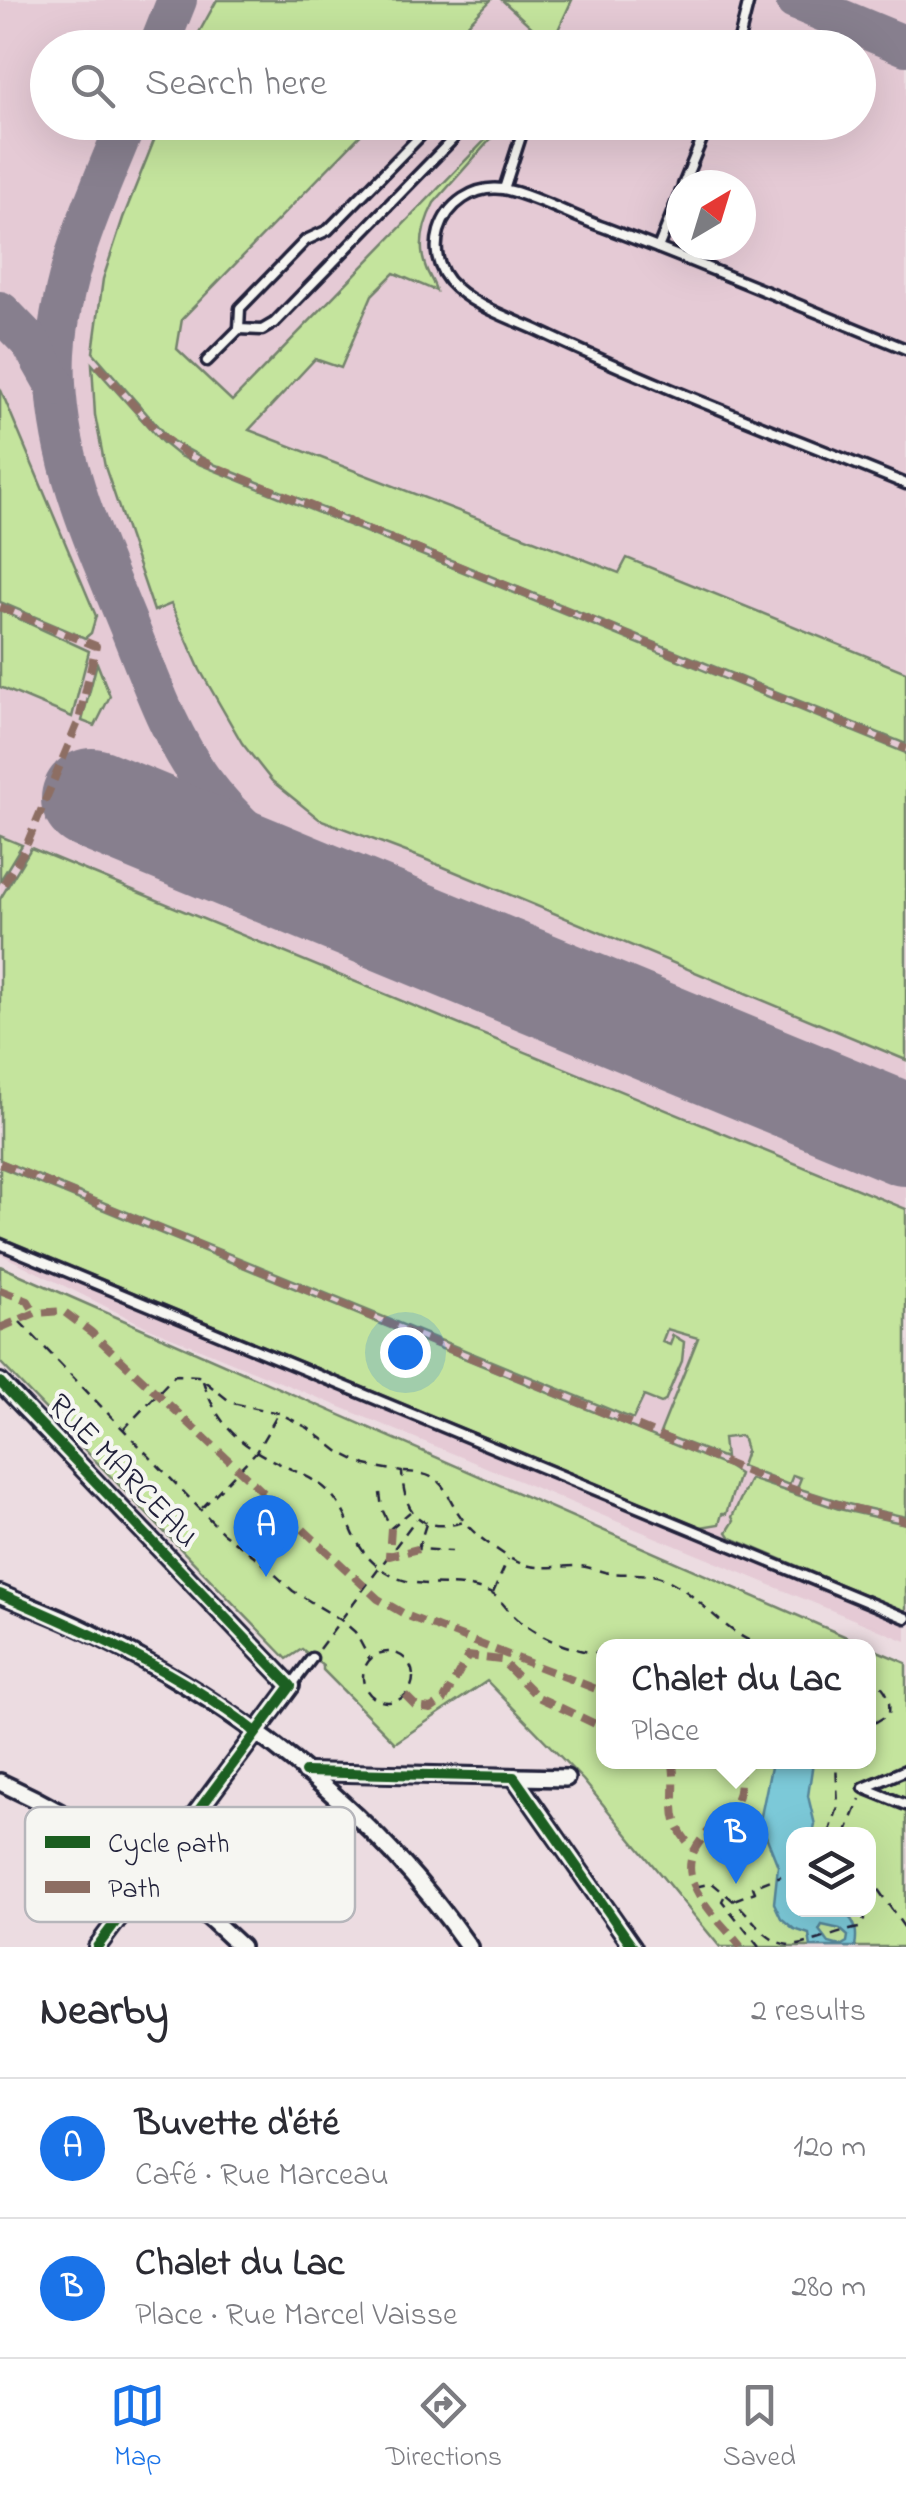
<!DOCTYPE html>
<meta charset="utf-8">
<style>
:root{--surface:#fff;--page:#f2f2f3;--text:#2b2b33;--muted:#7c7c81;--line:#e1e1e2;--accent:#1a73e8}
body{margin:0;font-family:"Indie Flower",sans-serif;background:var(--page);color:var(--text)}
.controls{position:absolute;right:30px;bottom:30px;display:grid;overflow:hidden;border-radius:20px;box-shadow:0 10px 40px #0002}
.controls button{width:90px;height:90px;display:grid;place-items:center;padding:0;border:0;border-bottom:2px solid var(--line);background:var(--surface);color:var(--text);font:50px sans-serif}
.compass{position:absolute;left:666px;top:170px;width:90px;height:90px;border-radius:50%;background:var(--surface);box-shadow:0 10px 40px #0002;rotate:38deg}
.you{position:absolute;left:405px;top:1352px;width:35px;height:35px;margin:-25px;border:8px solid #fff;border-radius:50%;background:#1a73e8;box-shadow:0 0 0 15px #1a73e833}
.badge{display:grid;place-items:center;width:65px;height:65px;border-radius:50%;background:var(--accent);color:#fff;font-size:32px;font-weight:700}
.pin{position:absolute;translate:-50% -82px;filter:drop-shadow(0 2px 5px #0008)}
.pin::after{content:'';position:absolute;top:52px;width:35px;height:30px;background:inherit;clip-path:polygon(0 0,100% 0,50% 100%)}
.popup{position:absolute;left:596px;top:1639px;width:280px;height:130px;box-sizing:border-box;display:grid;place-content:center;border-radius:20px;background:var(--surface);filter:drop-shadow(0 2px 8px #0005);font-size:32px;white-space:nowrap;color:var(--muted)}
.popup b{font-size:38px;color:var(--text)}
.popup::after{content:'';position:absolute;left:50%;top:100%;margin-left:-20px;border:20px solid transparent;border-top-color:var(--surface)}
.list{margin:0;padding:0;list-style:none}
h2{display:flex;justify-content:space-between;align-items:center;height:130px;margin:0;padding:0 40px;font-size:42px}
h2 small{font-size:32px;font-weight:400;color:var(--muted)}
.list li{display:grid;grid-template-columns:65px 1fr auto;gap:30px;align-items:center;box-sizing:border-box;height:140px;padding:0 40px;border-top:2px solid var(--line)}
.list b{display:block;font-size:38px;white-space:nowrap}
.list p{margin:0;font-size:32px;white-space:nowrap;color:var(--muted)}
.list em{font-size:32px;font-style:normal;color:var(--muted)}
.icon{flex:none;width:55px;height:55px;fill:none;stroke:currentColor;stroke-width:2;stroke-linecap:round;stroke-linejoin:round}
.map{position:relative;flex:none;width:906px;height:1947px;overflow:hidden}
.search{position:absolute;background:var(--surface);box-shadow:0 10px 40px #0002;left:30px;right:30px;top:30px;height:110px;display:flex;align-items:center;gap:25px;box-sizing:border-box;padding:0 35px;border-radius:55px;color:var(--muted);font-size:38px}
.sheet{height:410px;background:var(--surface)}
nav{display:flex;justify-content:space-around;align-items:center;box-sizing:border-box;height:140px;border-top:2px solid var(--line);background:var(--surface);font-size:28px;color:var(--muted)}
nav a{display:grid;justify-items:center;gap:5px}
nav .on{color:var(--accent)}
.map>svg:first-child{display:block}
.built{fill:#e5cad5;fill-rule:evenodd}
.green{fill:#c4e49d;stroke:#73836c;stroke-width:2.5;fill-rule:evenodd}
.water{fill:#7bc9d8;stroke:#578699;stroke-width:2.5;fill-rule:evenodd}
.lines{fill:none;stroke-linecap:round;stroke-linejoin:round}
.taxiway{stroke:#877f8e;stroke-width:40}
.runway{stroke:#877f8e;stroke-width:102}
.lane-casing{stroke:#22223b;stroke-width:15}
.street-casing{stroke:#22223b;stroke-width:22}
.path{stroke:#22223b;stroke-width:2.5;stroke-dasharray:10 8;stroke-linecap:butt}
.lane{stroke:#f6f6f2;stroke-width:8}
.street{stroke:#f6f6f2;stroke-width:15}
.quiet{stroke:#8d6e63;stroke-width:8;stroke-dasharray:15 8;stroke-linecap:butt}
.cycleway-casing{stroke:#f6f6f2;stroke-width:16}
.cycleway{stroke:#1b5e20;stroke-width:10}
.labels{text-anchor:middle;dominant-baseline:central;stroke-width:9;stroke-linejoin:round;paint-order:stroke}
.street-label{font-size:32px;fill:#22223b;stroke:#f6f6f2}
.key{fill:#f6f6f2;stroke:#b6b6bb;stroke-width:2.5}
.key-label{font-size:28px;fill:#22223b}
</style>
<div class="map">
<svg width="906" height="1947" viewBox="0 0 906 1947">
<rect width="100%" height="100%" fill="#ecdce1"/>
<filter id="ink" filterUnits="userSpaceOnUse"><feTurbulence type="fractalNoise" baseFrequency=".01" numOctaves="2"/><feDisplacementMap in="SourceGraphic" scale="20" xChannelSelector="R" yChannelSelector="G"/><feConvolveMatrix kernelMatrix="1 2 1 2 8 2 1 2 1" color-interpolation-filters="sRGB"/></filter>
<g filter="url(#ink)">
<path class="built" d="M 0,0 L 906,0 L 906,1641 L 147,1327 L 0,1254 ZM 48,48 L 858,48 L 858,122 L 48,122 ZM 681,185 L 741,185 L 741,245 L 681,245 Z"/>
<g class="green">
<polygon points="217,0 491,0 445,47 191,47"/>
<polygon points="502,0 572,0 551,45"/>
<path d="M 161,123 L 372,123 L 182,319 L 177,349 L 232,401 L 494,131 L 496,133 L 434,203 C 423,224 417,246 426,268 C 429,277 434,282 436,291 L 394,273 L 372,295 L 341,368 L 315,359 L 249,430 L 619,573 L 627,558 L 906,672 L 906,744 L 216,465 L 169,439 L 93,352 L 103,279 L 123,218 Z"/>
<polygon points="92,364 162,442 179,456 906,753 906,1060 422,858 319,819 272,781 242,743 200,670 171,604 154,611 105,467 95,415"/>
<polygon points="0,388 96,616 91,633 85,638 0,602"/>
<polygon points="0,610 89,651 72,717 0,687"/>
<polygon points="97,663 110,696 95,726 82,721"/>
<polygon points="0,836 22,845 0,881"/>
<polygon points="31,848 906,1209 906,1517 848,1504 797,1488 801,1478 793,1475 789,1485 741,1466 746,1451 742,1436 723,1438 725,1458 660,1433 698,1338 667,1329 662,1342 670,1345 673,1337 671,1334 684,1342 682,1361 665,1401 661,1403 644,1396 633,1419 0,1160 0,899"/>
<polygon points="0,1167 728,1467 739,1474 726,1514 722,1514 719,1524 701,1527 0,1237"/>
<path d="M 0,1266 L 867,1646 L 604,1646 L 604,1762 L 868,1762 L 868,1647 L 906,1663 L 906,1947 L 720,1947 L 583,1780 L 487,1681 L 395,1743 L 323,1670 L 323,1666 L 302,1649 L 287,1659 L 0,1362 ZM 794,1834 L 868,1834 L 868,1910 L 794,1910 Z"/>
<polygon points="750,1479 839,1509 906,1524 906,1612 731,1538 727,1532 734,1521 732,1517"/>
</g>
<path class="water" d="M 772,1762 L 813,1762 L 808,1796 L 815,1825 L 813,1834 L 794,1834 L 794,1910 C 824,1910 863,1902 855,1947 L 811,1947 L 809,1934 L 794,1929 L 781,1918 L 774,1903 L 778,1866 L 760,1821 ZM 822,1925 L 840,1929 L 848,1936 L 847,1942 L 840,1946 L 829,1943 L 819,1930 Z"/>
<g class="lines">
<g class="taxiway">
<polyline points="795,0 906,46"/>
<polyline points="158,48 177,0"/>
<path d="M 127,122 C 96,198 61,270 56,353 C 51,452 94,540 130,629 C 151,681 169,734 202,780 C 243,836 299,875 358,909"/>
<polyline points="0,311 31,343 56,387"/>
</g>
<polyline class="runway" points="92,799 906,1135"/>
<g class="lane-casing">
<g id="lane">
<polyline points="737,48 749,0"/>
<polyline points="434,122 328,230 306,240 240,308 239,329 262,330 274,323 453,139 463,122"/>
<polyline points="495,122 523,130 504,189"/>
<polyline points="683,185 709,122"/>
<polyline points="658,248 681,191"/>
<path d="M 906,349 C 805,308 705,265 603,227 C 574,217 531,194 503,189 C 474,185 447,204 439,231 C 434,249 437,266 449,281 C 471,306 511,318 541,332 C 660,388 784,434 906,484"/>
<polyline points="207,361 239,329"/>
<polyline points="0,1244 906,1618"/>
<polyline points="291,1686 312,1658"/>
<polyline points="906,1770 864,1788 906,1805"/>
</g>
</g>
<g class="street-casing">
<g id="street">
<polyline points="0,1382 291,1686 97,1947"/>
<path d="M 0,1594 C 30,1607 62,1618 91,1633 C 239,1705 375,1812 469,1947"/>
<polyline points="305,1772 566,1778"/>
<polyline points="514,1777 633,1947"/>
<path d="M 0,1782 C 89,1823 171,1879 241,1947"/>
</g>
</g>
<g class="path">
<polyline points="20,1322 223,1533 258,1559 293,1591 341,1620 355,1632 370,1660"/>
<path d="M 203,1381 C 219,1431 246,1449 291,1469 C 305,1476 320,1482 330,1493 C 356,1522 348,1548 387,1573 C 420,1593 458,1577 492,1594 C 500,1598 506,1609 513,1615 C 537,1638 571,1651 604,1654"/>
<path d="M 123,1430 L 175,1375 L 198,1376 L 232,1403 L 279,1413 L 308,1428 L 341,1453 L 366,1465 L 402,1472 C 404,1513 420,1534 464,1522"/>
<path d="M 404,1472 C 449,1473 442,1493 464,1521 C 474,1535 492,1546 505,1555 C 531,1573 551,1566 579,1566 C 590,1567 599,1571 609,1573 C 626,1575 647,1572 663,1578 C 701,1594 723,1635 764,1646"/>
<polyline points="380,1493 382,1509 391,1528 410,1512"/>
<polyline points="202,1508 256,1452 278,1414"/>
<polyline points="426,1524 418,1549 452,1551"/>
<polyline points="493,1593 508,1559"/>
<polyline points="319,1649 416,1519"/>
<circle cx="388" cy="1677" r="25"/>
<path d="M 868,1675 C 884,1686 891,1694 889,1714 L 868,1727"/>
<polyline points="829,1834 838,1807 836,1762"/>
<polyline points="846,1834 860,1799"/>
<polyline points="868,1875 906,1930"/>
<path d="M 695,1887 L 712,1883 C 724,1893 737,1903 748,1915 C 762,1931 773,1947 798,1945 C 818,1941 838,1932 859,1928 L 864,1920 L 860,1910"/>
<polyline points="724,1897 722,1901 759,1947"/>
<polyline points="734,1900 755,1892 753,1887 781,1876"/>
</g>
<use href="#lane" class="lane"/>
<use href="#street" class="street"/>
<g class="quiet">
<polyline points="98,365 160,435 189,456 906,749"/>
<polyline points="0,607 96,646 79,720 24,851 0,890"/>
<polyline points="0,1163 767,1480 829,1502 906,1521"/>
<polyline points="0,1290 28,1301 35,1313"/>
<polyline points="0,1328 35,1313 63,1311 91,1332 378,1599 408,1616 604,1692"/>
<polyline points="391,1528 389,1556 418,1549"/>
<polyline points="405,1695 417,1707 431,1709 444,1700 468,1656 501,1660 538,1697 604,1728"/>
<path d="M 670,1762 L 673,1764 C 678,1801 664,1820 694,1849"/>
<path d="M 737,1762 C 740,1773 742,1789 736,1800 C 720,1827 677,1846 694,1885 C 704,1908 726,1928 741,1947"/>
</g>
<g class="cycleway-casing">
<g id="cycleway">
<polyline points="0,1382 291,1686 97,1947"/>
<path d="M 0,1594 C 89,1632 180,1672 256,1732"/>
<polyline points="305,1772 514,1777 633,1947"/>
</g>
</g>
<use href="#cycleway" class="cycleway"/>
</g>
</g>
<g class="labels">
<g class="street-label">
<text transform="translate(122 1472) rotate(46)">RUE MARCEAU</text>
</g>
</g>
<rect x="25" y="1807" width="330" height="115" rx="15" class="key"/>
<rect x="45" y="1836" width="45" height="12" fill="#1b5e20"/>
<rect x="45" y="1881" width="45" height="12" fill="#8d6e63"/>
<g class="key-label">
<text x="108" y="1852">Cycle path</text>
<text x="108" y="1897">Path</text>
</g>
</svg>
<div class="controls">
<button><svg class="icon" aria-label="layers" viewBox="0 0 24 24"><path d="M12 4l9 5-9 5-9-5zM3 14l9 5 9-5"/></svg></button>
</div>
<svg class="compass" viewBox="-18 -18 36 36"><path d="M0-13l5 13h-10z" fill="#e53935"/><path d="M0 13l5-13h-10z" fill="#7c7c81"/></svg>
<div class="you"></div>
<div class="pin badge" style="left:266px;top:1577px">A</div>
<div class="pin badge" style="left:736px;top:1884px">B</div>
<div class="popup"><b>Chalet du Lac</b>Place</div>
<div class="search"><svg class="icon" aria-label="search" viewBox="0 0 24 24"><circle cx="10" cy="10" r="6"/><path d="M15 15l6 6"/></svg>Search here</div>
</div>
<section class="sheet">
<h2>Nearby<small>2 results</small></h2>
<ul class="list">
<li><span class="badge">A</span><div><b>Buvette d'été</b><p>Café · Rue Marceau</p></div><em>120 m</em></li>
<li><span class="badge">B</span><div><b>Chalet du Lac</b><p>Place · Rue Marcel Vaisse</p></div><em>280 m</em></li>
</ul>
</section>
<nav>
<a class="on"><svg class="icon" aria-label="map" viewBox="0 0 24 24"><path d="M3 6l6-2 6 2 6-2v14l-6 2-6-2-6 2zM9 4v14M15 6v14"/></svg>Map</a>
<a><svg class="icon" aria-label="directions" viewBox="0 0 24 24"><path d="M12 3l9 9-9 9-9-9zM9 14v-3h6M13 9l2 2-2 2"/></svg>Directions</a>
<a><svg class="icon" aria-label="saved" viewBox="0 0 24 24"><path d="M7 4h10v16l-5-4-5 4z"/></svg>Saved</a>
</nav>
